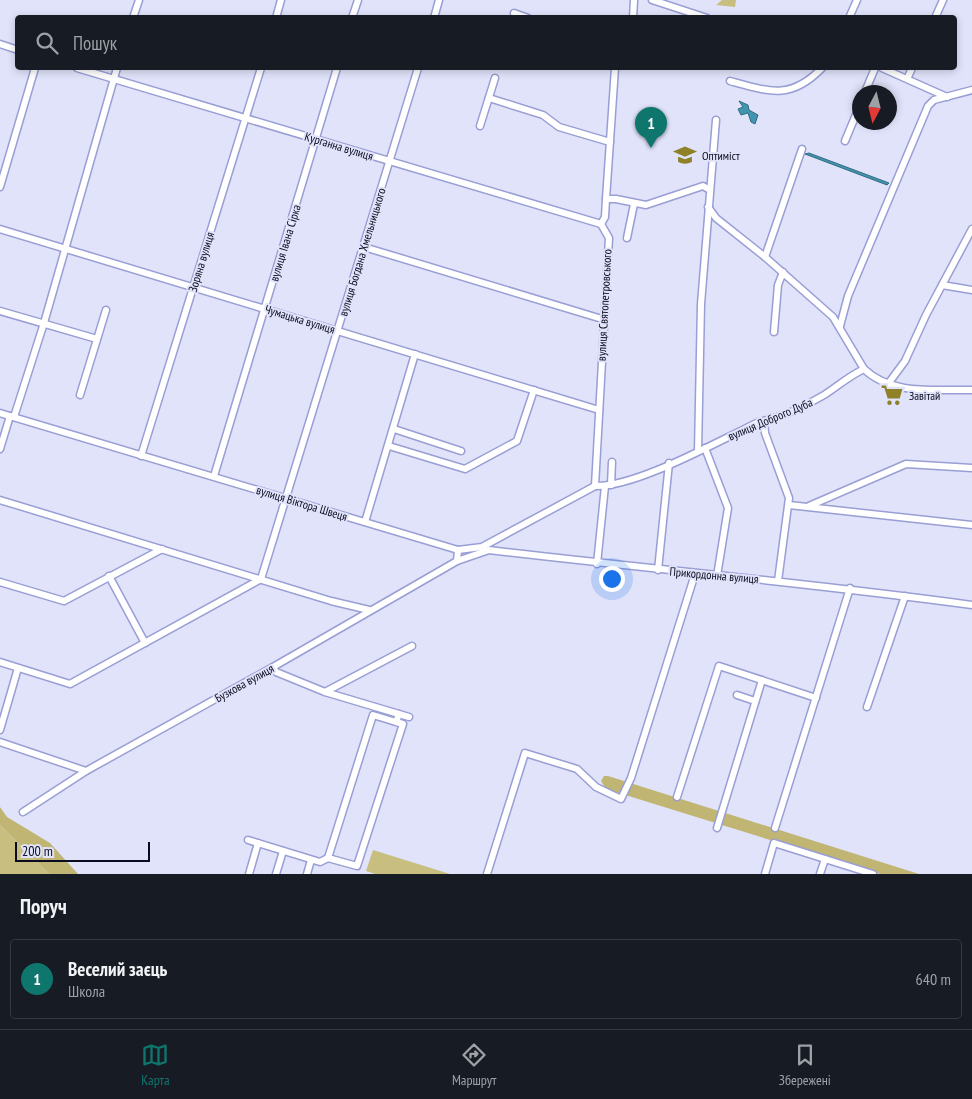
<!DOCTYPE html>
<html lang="uk">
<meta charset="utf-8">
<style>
:root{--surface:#171b24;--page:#242831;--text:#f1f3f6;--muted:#9ea1a6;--line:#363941;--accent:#0f766e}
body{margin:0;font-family:"PT Sans Narrow",sans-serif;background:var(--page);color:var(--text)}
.compass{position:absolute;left:852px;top:85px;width:45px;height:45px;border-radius:50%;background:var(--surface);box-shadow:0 2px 8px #0003;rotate:187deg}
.scale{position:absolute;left:15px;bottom:12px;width:135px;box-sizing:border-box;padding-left:5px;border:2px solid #0a0b1e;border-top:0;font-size:14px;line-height:18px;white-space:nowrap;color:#0a0b1e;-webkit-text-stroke:4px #e0e3fa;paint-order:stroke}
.you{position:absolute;left:611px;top:578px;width:18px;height:18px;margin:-12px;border:4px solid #fff;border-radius:50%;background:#1a73e8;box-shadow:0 0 0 8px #1a73e833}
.badge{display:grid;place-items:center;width:32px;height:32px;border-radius:50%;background:var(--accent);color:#fff;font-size:16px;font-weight:700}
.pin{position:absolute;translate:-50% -41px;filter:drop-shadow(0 1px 2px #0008)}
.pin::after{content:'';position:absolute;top:26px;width:18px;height:15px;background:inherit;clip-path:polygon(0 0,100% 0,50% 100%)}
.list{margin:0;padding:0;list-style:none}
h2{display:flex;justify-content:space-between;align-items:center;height:65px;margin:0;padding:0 20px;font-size:21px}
h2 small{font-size:16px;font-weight:400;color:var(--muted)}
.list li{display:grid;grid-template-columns:32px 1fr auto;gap:15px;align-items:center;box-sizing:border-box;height:80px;margin:0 10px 10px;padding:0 10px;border:1px solid var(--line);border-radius:5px}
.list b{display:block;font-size:19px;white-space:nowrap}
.list p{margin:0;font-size:16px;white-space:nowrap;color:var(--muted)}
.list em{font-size:16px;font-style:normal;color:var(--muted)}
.icon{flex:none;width:28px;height:28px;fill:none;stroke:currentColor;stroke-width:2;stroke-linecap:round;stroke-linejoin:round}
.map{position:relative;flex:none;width:972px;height:874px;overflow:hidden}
.search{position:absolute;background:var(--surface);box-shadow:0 2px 8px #0003;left:15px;right:15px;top:15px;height:55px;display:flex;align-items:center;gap:12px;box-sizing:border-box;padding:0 18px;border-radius:5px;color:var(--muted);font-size:19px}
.sheet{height:155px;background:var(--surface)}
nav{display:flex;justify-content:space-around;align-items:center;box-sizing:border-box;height:70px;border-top:1px solid var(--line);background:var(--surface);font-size:14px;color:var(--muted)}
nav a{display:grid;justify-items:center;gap:2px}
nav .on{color:var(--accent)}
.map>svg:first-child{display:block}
.green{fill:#c7be80}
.forest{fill:#c0b572}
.water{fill:#4295ae;stroke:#316c83}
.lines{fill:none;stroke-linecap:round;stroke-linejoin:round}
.minor-casing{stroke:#999ed4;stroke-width:9}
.minor{stroke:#fff;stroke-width:6}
.labels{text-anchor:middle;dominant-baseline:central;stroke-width:4;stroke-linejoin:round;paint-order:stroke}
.street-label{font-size:12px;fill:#0a0b1e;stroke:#e0e3fa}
.poi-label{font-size:12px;fill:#0a0b1e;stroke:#e0e3fa;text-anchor:start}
</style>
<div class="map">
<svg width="972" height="874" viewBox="0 0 972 874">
<rect width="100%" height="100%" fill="#e0e3fa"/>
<g class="green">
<polygon points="722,0 736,0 735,7 716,5"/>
<polygon points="0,825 49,874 0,874"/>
<polygon points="373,850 450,874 375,874 366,871"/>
</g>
<g class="forest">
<polygon points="604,776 608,776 919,874 880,874 606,789 601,781"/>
<polygon points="0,807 7,817 50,843 78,874 49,874 0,825"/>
</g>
<g class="water">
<polygon points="739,101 748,105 749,110 758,115 755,124 751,122 748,113 741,115 738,109 743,107"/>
<polygon points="809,153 889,183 887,185 805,154"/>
</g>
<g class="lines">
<g class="minor-casing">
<g id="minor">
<polyline points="652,0 707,18"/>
<polyline points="514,13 528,18"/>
<polyline points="133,18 139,0"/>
<polyline points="276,18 281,0"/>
<polyline points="352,18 358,0"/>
<polyline points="434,18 439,0"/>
<polyline points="633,18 634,0"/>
<polyline points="849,18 857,0"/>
<polyline points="935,18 943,0"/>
<polyline points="0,44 18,50"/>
<polyline points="77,68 601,224"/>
<polyline points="882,68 947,97"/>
<polyline points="908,77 912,68"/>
<path d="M 730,81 C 770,92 791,100 822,68"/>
<polyline points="865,92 875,68"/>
<polyline points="489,98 543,115 559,127 610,142"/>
<polyline points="480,126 495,78"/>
<polyline points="845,141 860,105"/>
<polyline points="0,187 35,68"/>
<polyline points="606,199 616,199 646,205 703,186 710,190"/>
<path d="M 708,207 L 716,218 L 765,257 L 833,317 L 864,369 C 892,396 936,389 972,390"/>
<polyline points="0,229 599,410"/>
<polyline points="627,238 634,204"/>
<polyline points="364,247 602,319"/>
<polyline points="765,257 802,149"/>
<polyline points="942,285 972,290"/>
<polyline points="0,311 97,339"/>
<polyline points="840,326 848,296 928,106 934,100 972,90"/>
<polyline points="774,332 778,285 783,272"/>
<polyline points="888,384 905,361 926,315 972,229"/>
<polyline points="80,395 106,310"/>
<polyline points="0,413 458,550 482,547 595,486"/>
<polyline points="14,417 44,323 117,68"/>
<polyline points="764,421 765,433 789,498 778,581"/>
<polyline points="394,429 461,451"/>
<polyline points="389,446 465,469 517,441 534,390"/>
<polyline points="705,448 728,508 717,576"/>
<polyline points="0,449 10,416"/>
<polyline points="698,451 701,304 716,120"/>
<polyline points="141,456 261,68"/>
<polyline points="214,476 337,68"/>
<polyline points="611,485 612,462"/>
<polyline points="595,486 609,238 601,224 605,217 606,199 615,68"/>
<path d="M 595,486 C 637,487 718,441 759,422 C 783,417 804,407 824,395 C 838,386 849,376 864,369"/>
<polyline points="0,500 331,601 369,610"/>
<polyline points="789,505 972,525"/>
<polyline points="809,506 906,464 972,468"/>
<polyline points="365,522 415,354"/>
<path d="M 457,561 L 489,550 C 650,569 811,583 972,605"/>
<polyline points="597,564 605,486"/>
<polyline points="658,570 669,463"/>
<polyline points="109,576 145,643"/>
<polyline points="0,582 64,601 162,549"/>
<polyline points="0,662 70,684 261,579 418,68"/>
<polyline points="273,667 276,672 325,692 409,717"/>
<polyline points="325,692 412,646"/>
<polyline points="737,695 755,701"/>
<polyline points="867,707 905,596"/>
<polyline points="396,722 403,724 357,866 328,858 373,715 396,722 399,714"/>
<polyline points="0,730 18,668"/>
<polyline points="0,742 86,771"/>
<polyline points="677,797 719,666 816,698"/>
<polyline points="23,812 86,771 273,667 457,561 458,550"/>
<polyline points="717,828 762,680"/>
<polyline points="775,828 850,588"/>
<polyline points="248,840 320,862 328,858"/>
<polyline points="249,874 258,843"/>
<polyline points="276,874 283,851"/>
<polyline points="307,874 311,860"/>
<polyline points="487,874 525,753 577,769 596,787 621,799 631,778 695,574"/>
<polyline points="765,874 774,843 873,874"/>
<polyline points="820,874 825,859"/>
</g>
</g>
<use href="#minor" class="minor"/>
</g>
<defs>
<g id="school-bare" transform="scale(1.725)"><path d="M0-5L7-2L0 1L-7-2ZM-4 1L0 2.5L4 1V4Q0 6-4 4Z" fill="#8e8128" stroke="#e0e3fa" stroke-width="2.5" paint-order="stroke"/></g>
<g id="supermarket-bare" transform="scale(1.725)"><path d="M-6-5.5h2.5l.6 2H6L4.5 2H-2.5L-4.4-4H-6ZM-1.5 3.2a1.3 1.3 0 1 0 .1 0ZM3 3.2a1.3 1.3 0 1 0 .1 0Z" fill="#8e8128" stroke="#e0e3fa" stroke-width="2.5" paint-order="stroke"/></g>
</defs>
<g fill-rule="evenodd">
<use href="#school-bare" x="685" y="155"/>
<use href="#supermarket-bare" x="892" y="395"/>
</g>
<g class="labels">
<g class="street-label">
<text transform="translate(339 146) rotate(17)">Курганна вулиця</text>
<text transform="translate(285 243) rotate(-73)">вулиця Івана Сірка</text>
<text transform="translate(362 252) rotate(-73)">вулиця Богдана Хмельницького</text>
<text transform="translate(201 262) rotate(-73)">Зоряна вулиця</text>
<text transform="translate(604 305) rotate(-87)">вулиця Святопетровського</text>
<text transform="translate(300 319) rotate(17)">Чумацька вулиця</text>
<text transform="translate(770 419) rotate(-23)">вулиця Доброго Дуба</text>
<text transform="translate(302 503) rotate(17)">вулиця Віктора Швеця</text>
<text transform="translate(714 575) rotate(5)">Прикордонна вулиця</text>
<text transform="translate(244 683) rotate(-29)">Бузкова вулиця</text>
</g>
<g class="poi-label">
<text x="702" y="155">Оптиміст</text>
<text x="909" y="395">Завітай</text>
</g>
</g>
</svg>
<svg class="compass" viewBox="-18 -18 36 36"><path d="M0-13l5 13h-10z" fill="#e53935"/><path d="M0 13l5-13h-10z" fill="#9ea1a6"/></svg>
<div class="scale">200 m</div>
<div class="you"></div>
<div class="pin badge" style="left:651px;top:148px">1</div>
<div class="search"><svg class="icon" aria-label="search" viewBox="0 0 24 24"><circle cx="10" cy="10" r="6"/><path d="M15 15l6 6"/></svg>Пошук</div>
</div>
<section class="sheet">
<h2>Поруч<small></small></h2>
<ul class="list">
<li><span class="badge">1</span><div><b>Веселий заєць</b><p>Школа</p></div><em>640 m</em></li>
</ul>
</section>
<nav>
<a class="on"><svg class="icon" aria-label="map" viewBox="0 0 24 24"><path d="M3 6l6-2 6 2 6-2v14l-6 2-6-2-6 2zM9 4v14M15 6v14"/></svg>Карта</a>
<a><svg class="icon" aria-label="directions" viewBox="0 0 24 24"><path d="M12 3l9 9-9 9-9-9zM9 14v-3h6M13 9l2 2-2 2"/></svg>Маршрут</a>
<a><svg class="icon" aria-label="saved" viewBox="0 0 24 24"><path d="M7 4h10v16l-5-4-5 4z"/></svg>Збережені</a>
</nav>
